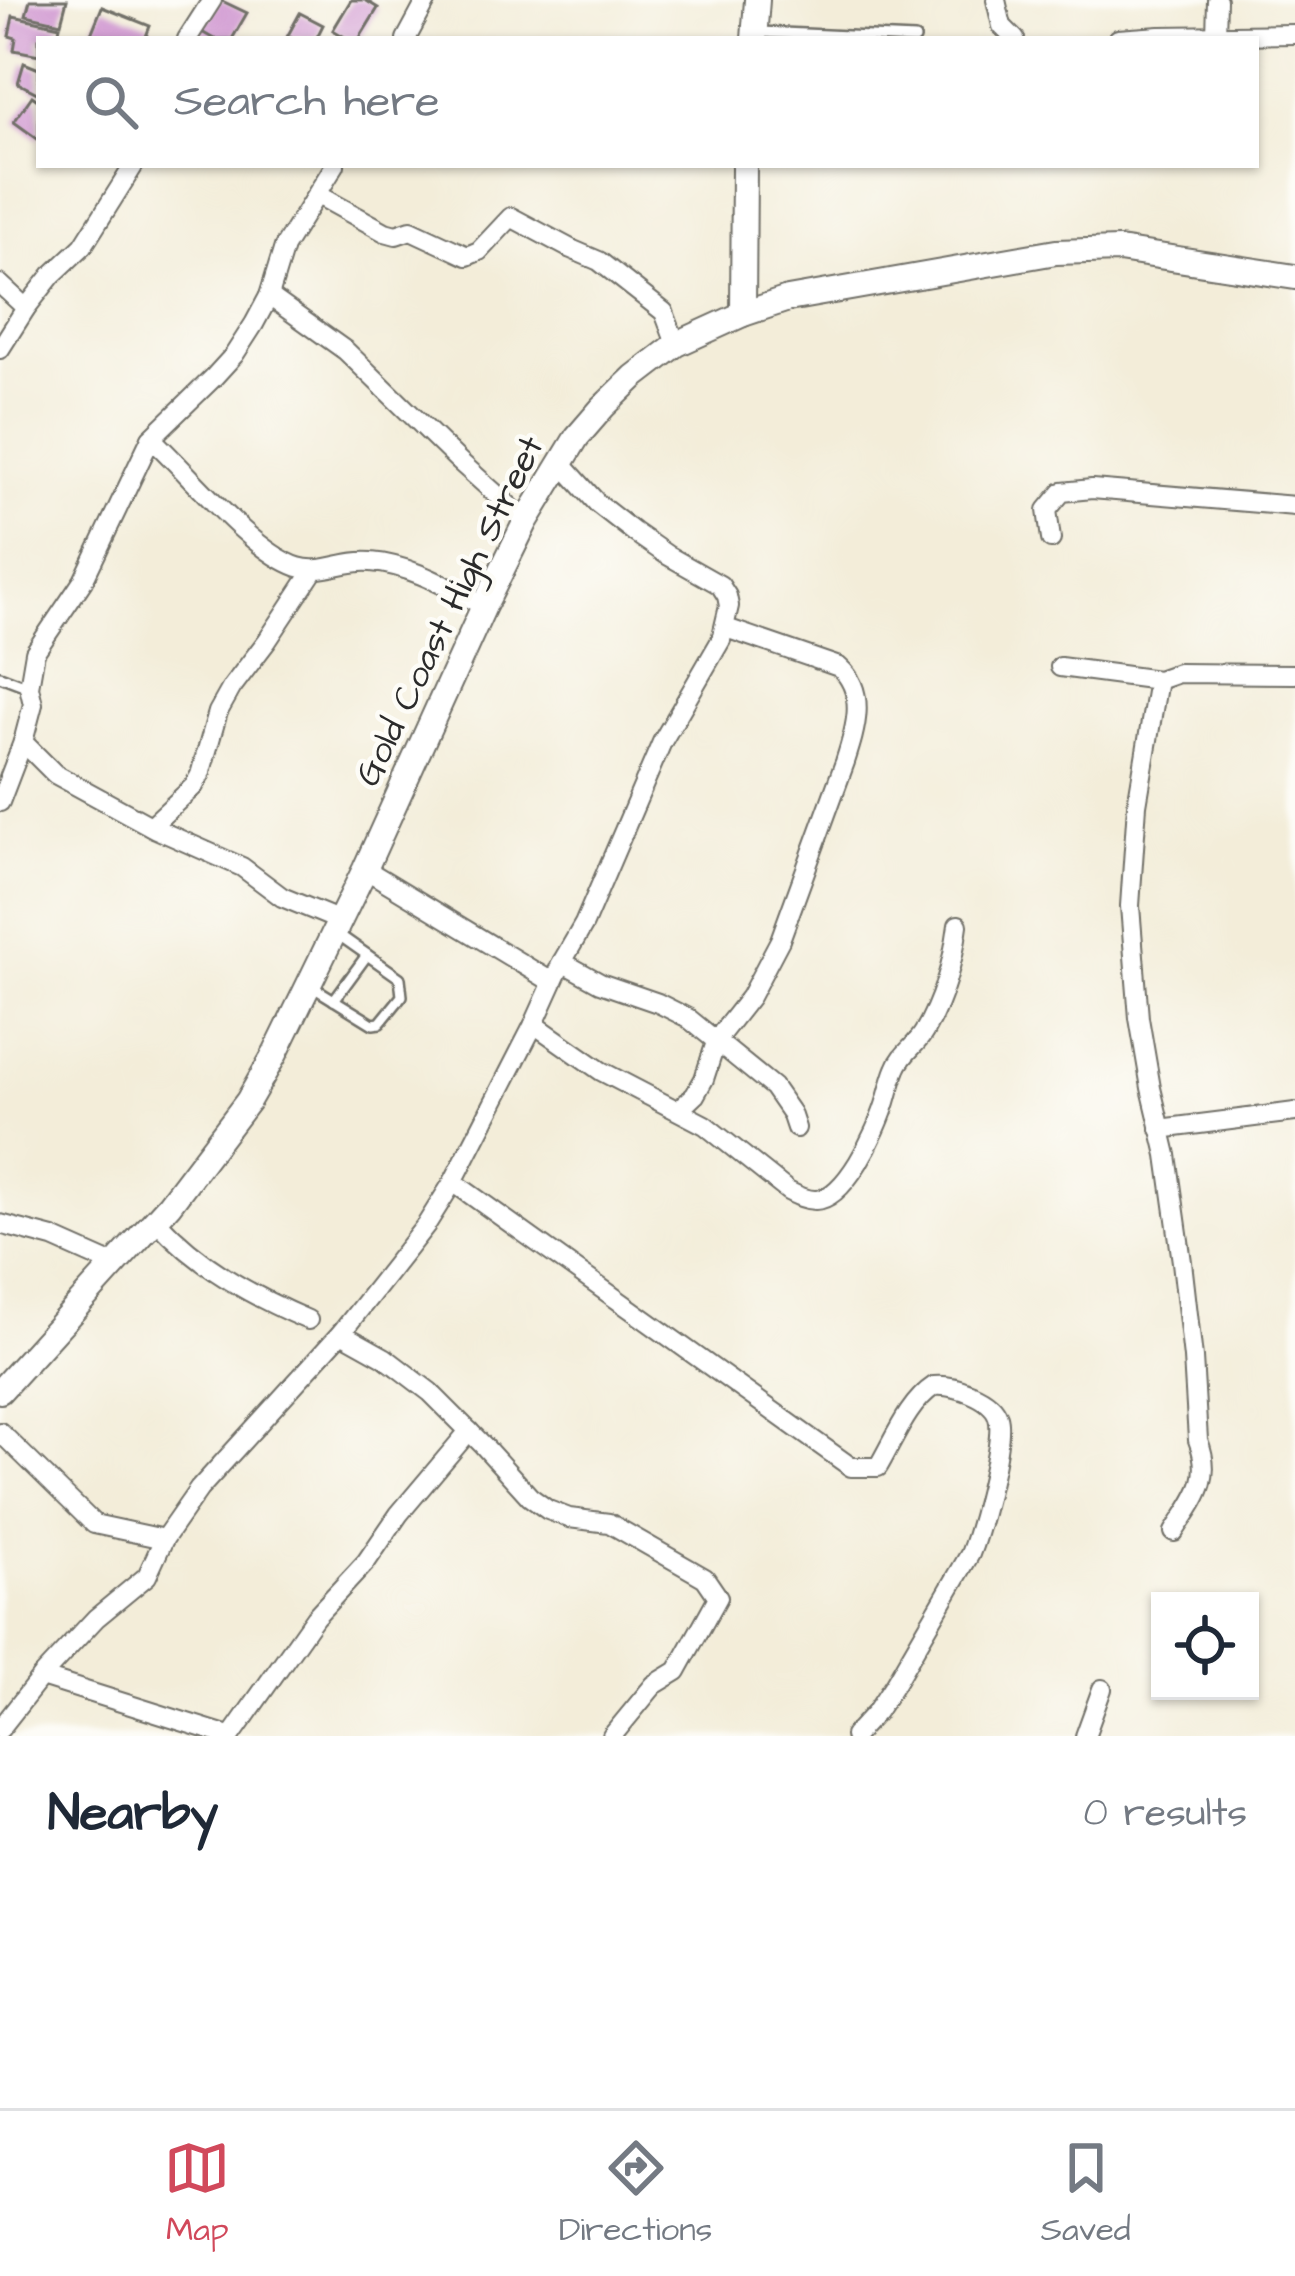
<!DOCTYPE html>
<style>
:root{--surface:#fff;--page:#f6f6f7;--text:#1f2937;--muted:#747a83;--line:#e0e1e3;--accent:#d1495b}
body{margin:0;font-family:"Architects Daughter",sans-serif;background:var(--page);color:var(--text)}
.controls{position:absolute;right:36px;bottom:36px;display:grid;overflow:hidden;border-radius:0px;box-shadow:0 3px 9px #0004}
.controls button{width:108px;height:108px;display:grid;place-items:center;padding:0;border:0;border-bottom:3px solid var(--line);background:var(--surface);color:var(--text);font:60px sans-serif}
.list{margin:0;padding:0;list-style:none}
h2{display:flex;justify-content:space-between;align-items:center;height:156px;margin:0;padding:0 48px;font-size:51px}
h2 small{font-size:39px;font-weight:400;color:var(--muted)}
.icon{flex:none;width:66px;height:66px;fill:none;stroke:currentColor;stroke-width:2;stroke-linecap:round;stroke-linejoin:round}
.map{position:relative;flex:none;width:1295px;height:1736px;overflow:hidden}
.search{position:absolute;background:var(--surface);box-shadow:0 3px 9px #0004;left:36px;right:36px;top:36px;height:132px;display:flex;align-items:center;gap:30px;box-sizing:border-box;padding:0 42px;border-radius:0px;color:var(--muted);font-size:45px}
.sheet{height:372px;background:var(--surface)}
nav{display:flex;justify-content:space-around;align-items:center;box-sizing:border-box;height:168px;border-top:3px solid var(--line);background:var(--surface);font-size:33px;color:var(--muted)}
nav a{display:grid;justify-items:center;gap:6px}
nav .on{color:var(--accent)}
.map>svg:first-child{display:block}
.building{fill:#ce92cf}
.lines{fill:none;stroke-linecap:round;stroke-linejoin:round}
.service-casing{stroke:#716f68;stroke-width:14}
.minor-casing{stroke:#716f68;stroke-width:22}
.tertiary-casing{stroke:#716f68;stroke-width:28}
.service{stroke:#fff;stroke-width:9}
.minor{stroke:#fff;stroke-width:18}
.tertiary{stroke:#fff;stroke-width:24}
.labels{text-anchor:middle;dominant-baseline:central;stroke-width:9;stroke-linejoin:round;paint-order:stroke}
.street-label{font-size:36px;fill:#2b2b2b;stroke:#fdfcf7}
</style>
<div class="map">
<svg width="1295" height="1736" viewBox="0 0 1295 1736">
<rect width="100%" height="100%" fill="#fdfcf7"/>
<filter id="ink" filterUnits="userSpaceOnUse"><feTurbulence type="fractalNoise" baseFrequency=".00833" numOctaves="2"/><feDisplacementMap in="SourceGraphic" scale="24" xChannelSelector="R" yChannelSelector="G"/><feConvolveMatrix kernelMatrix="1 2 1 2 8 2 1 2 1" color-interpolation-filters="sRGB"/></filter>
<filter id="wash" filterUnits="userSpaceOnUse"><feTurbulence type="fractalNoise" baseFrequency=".004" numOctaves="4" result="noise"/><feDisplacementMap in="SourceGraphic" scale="48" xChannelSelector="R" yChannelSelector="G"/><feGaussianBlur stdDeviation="2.7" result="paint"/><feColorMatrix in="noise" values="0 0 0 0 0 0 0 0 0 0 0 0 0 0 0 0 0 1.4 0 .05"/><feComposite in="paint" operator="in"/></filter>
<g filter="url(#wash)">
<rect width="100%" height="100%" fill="#f3edd9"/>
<g id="blocks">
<g class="building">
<polygon points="30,0 67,0 61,23 26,15"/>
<polygon points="220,0 247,13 232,39 214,39 200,31"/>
<polygon points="351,0 365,0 378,8 359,39 348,39 333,30"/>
<polygon points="102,7 150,26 145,39 89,39"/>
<polygon points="300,13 323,25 316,39 287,37"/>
<polygon points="13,16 60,26 57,39 39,39 39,55 14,50 16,38 9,36"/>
<polygon points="24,63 39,69 39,94 18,83"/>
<polygon points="32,96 39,101 39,140 14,122"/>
</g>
</g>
</g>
<g filter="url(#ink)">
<use href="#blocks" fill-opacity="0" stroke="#716f68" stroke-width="3"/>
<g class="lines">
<g class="service-casing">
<g id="service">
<polyline points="760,32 915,39"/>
<polyline points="0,676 29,687"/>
<polyline points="313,987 373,1024 380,1023 402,996 400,978 339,935"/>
<polyline points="334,1000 367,955"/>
</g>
</g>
<g class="minor-casing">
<g id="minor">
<polyline points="996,0 1002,26 1015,39"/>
<polyline points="1216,36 1217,0"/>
<polyline points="187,39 212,0"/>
<polyline points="406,39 427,0"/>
<polyline points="1118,39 1160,36 1295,34"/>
<polyline points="318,195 385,232 396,235 411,230 467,256 479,251 511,217 571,249 599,261 664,312 676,344"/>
<polyline points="0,284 26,308"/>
<polyline points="269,296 346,351 459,461 526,521"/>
<polyline points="0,349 26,308 52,275 83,246 134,165"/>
<path d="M 151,438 C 189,473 251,551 298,567 C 323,575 345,559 371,562 C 411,565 449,588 484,606"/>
<polyline points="1051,539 1047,510 1062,492 1092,489 1295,506"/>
<polyline points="1060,667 1158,680 1178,673 1295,674"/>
<path d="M 1158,680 L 1137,805 L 1130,906 L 1139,1018 L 1151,1088 L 1167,1155 L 1182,1262 L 1193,1358 L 1198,1440 C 1214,1480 1195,1499 1174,1532"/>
<polyline points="23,742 55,774 156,829 242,867 282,897 338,920"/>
<polyline points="0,802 23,742 33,704 29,687 35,652 83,581 151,438 213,378 234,355 254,324 269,296 284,247 335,165"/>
<polyline points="151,826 194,786 200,775 218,712 232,687 267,641 314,570"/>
<polyline points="365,869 552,982"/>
<polyline points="562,962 600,983 658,1003 688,1018 773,1087 791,1113 796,1128"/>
<path d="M 534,1024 L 601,1071 L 705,1125 L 788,1191 C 796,1195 805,1200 815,1200 C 845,1201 877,1130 885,1105 C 889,1093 891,1081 896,1069 C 902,1053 916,1046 924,1032 C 944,998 953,963 958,925"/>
<path d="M 679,1110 L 695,1095 L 704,1079 L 717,1039 L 750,997 L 780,940 L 845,762 C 855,731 868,692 839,667 L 726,628"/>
<polyline points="1160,1129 1295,1112"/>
<path d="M 453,1182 L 851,1467 L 878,1467 C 894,1440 908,1403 934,1386 C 953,1384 992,1397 998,1417 C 1005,1439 979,1531 970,1554 L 895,1683 L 876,1712 L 854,1736"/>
<path d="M 156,1220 C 199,1267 250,1295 308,1320"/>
<polyline points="0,1224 53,1238 116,1266"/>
<polyline points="341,1333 384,1357 430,1392 483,1445 530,1497 548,1510 569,1518 609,1523 705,1578 718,1597 677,1671 654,1685 612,1736"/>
<polyline points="0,1432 94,1524 164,1539"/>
<polyline points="41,1677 229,1736"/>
<polyline points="0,1729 41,1677 96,1618 147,1576 164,1539 199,1489 341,1333 426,1225 453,1182 534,1024 562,962 584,924 662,742 721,640 729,606 727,596 720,585 667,555 634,532 598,504 560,462"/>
<polyline points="231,1736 315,1617 366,1562 399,1514 469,1431"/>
<polyline points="1085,1736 1102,1689"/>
</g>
</g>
<g class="tertiary-casing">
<g id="tertiary">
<polyline points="754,39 757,0"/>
<polyline points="743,314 744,165"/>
<polyline points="0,1391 169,1205 248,1101 275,1054 365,869 484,606 526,521 577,437 603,407 634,377 677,344 743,314 788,299 1056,252 1119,250 1295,277"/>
</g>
</g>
<use href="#service" class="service"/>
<use href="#minor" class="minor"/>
<use href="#tertiary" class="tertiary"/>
</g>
</g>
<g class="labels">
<g class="street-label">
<text transform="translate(450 611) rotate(-64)">Gold Coast High Street</text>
</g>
</g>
</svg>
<div class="controls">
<button><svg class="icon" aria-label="locate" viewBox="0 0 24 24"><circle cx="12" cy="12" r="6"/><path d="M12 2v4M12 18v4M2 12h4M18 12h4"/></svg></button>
</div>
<div class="search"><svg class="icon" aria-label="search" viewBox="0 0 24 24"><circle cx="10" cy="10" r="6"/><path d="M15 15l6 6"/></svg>Search here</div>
</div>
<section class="sheet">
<h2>Nearby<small>0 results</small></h2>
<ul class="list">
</ul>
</section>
<nav>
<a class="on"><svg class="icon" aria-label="map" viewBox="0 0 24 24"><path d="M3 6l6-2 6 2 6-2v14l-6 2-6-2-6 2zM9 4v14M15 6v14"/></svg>Map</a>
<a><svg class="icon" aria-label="directions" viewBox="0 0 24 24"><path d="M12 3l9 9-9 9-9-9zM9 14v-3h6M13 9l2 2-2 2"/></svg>Directions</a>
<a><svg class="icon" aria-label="saved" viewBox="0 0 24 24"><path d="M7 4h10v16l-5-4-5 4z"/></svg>Saved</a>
</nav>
